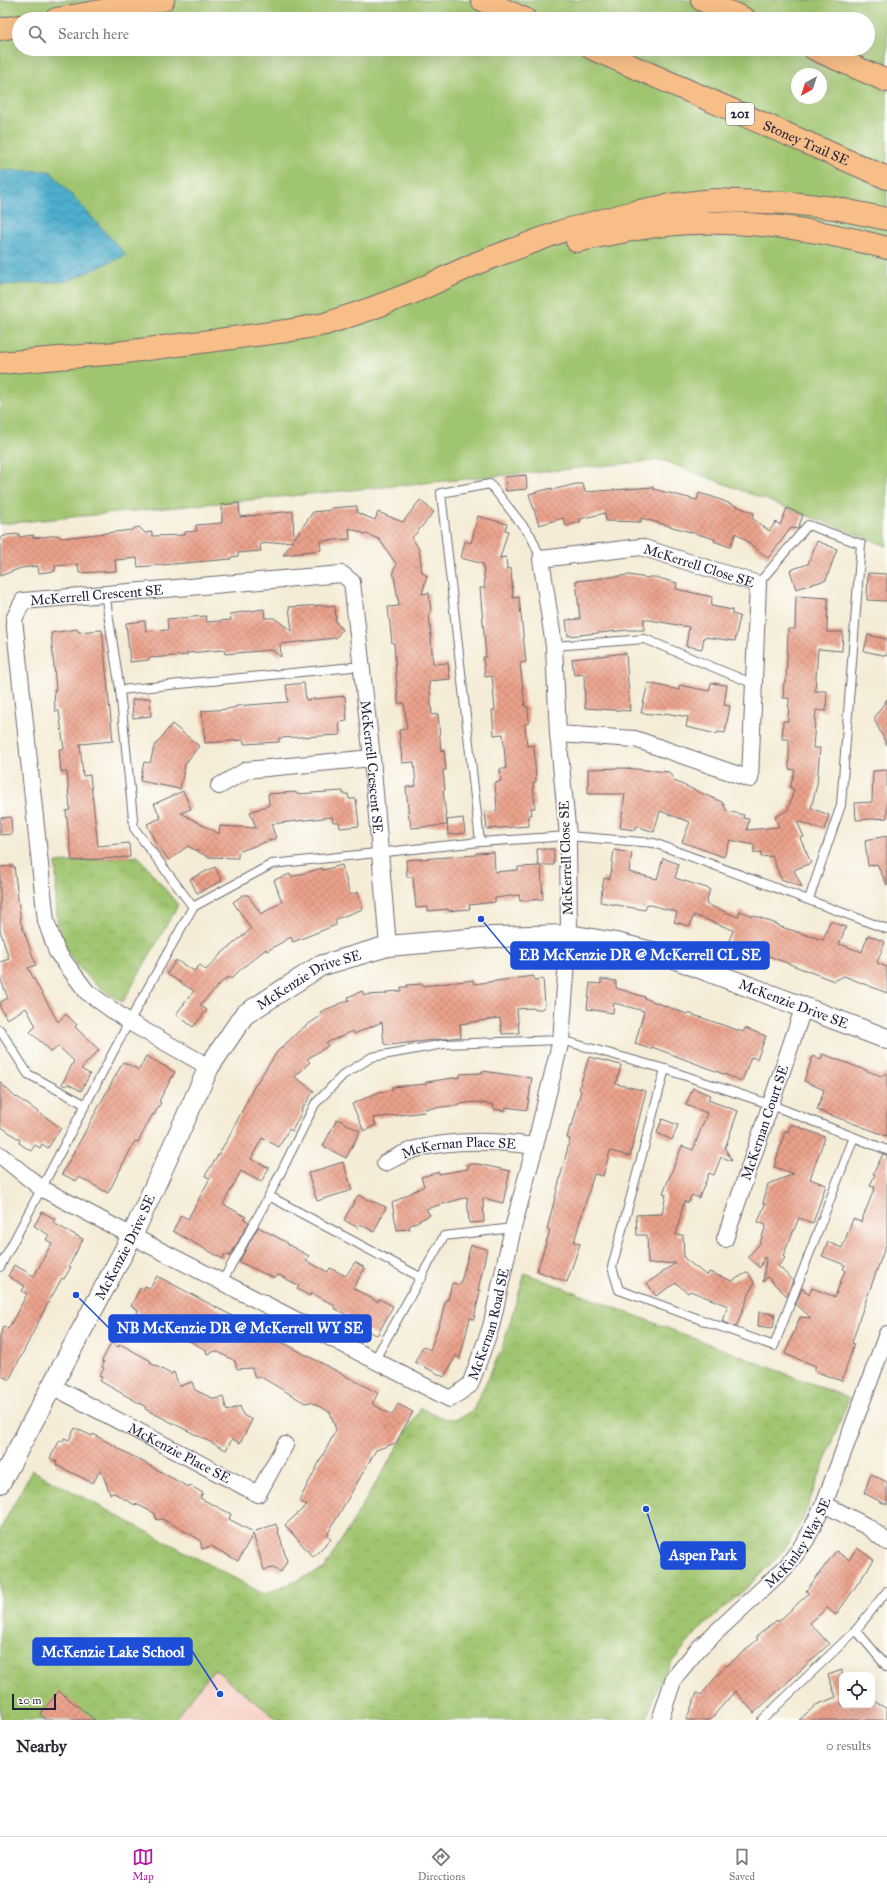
<!DOCTYPE html>
<style>
:root{--surface:#fff;--page:#f7f7f7;--text:#2b2b33;--muted:#7c7c81;--line:#e1e1e2;--accent:#b5179e}
body{margin:0;font-family:"IM FELL Great Primer",serif;background:var(--page);color:var(--text)}
.controls{position:absolute;right:12px;bottom:12px;display:grid;overflow:hidden;border-radius:8px;box-shadow:0 4px 16px #0002}
.controls button{width:36px;height:36px;display:grid;place-items:center;padding:0;border:0;border-bottom:1px solid var(--line);background:var(--surface);color:var(--text);font:20px sans-serif}
.compass{position:absolute;left:791px;top:68px;width:36px;height:36px;border-radius:50%;background:var(--surface);box-shadow:0 4px 16px #0002;rotate:219deg}
.scale{position:absolute;left:12px;bottom:10px;width:44px;box-sizing:border-box;padding-left:4px;border:2px solid #22223b;border-top:0;font-size:11px;line-height:14px;white-space:nowrap;color:#22223b;-webkit-text-stroke:3px #fdfcf7;paint-order:stroke}
.list{margin:0;padding:0;list-style:none}
h2{display:flex;justify-content:space-between;align-items:center;height:52px;margin:0;padding:0 16px;font-size:17px}
h2 small{font-size:13px;font-weight:400;color:var(--muted)}
.icon{flex:none;width:22px;height:22px;fill:none;stroke:currentColor;stroke-width:2;stroke-linecap:round;stroke-linejoin:round}
.map{position:relative;flex:none;width:887px;height:1720px;overflow:hidden}
.search{position:absolute;background:var(--surface);box-shadow:0 4px 16px #0002;left:12px;right:12px;top:12px;height:44px;display:flex;align-items:center;gap:10px;box-sizing:border-box;padding:0 14px;border-radius:22px;color:var(--muted);font-size:15px}
.sheet{height:116px;background:var(--surface)}
nav{display:flex;justify-content:space-around;align-items:center;box-sizing:border-box;height:56px;border-top:1px solid var(--line);background:var(--surface);font-size:11px;color:var(--muted)}
nav a{display:grid;justify-items:center;gap:2px}
nav .on{color:var(--accent)}
.map>svg:first-child{display:block}
.built{fill:#f7d1c8}
.grass{fill:#a0c56f;stroke:#617455;fill-rule:evenodd}
.park{fill:url(#park-crowns);stroke:#617455}
.water{fill:url(#water-waves);stroke:#386884}
.building{fill:url(#building-cross-hatch)}
.lines{fill:none;stroke-linecap:round;stroke-linejoin:round}
.service-casing{stroke:#6c6971;stroke-width:10}
.minor-casing{stroke:#6c6971;stroke-width:18}
.tertiary-casing{stroke:#6c6971;stroke-width:22}
.motorway-casing{stroke:#6c6971;stroke-width:24}
.service{stroke:#fff;stroke-width:8}
.minor{stroke:#fff;stroke-width:16}
.tertiary{stroke:#fff;stroke-width:20}
.motorway{stroke:#f7be87;stroke-width:22}
.labels{text-anchor:middle;dominant-baseline:central;stroke-width:4;stroke-linejoin:round;paint-order:stroke}
.shield{fill:#fdfcf7;stroke:#646373;stroke-width:1}
.shield-label{font-size:13px;font-weight:bold;fill:#22223b}
.street-label{font-size:14px;fill:#22223b;stroke:#fdfcf7}
.leader{fill:none;stroke:#1d4ed8;stroke-width:1.5}
.callout-dot{fill:#1d4ed8;stroke:#fdfcf7;stroke-width:1.5}
.callout{fill:#1d4ed8;stroke:#1d4ed8;stroke-width:1.5}
.callout-label{font-size:15px;text-anchor:middle;font-weight:bold;fill:#fff}
</style>
<div class="map">
<svg width="887" height="1720" viewBox="0 0 887 1720">
<defs>
<pattern id="park-crowns" width="20" height="18" patternUnits="userSpaceOnUse"><rect width="20" height="18" fill="#a0c56f"/><path d="M2 6a3 3 0 1 1 6 0M12 15a3 3 0 1 1 6 0" fill="none" stroke="#8aa961"/></pattern>
<pattern id="water-waves" width="16" height="10" patternUnits="userSpaceOnUse"><rect width="16" height="10" fill="#4dadcc"/><path d="M0 5q4-4 8 0t8 0" fill="none" stroke="#408ca7"/></pattern>
<pattern id="building-cross-hatch" width="8" height="8" patternUnits="userSpaceOnUse"><rect width="8" height="8" fill="#eaa18a"/><path d="M0 0l8 8M0 8l8-8" fill="none" stroke="#c88a78"/></pattern>
</defs>
<rect width="100%" height="100%" fill="#fdfcf7"/>
<filter id="ink" filterUnits="userSpaceOnUse"><feTurbulence type="fractalNoise" baseFrequency=".025" numOctaves="2"/><feDisplacementMap in="SourceGraphic" scale="8" xChannelSelector="R" yChannelSelector="G"/><feConvolveMatrix kernelMatrix="1 2 1 2 8 2 1 2 1" color-interpolation-filters="sRGB"/></filter>
<filter id="wash" filterUnits="userSpaceOnUse"><feTurbulence type="fractalNoise" baseFrequency=".012" numOctaves="4" result="noise"/><feDisplacementMap in="SourceGraphic" scale="16" xChannelSelector="R" yChannelSelector="G"/><feGaussianBlur stdDeviation="0.9" result="paint"/><feColorMatrix in="noise" values="0 0 0 0 0 0 0 0 0 0 0 0 0 0 0 0 0 1.4 0 .05"/><feComposite in="paint" operator="in"/></filter>
<g filter="url(#wash)">
<rect width="100%" height="100%" fill="#f4ecd6"/>
<polygon class="built" points="214,1669 278,1720 174,1720"/>
<path class="grass" d="M 0,0 L 887,0 L 887,546 L 662,460 L 0,524 ZM 19,19 L 868,19 L 868,49 L 19,49 ZM 797,74 L 821,74 L 821,98 L 797,98 Z"/>
<g class="park">
<path d="M 138,856 L 178,905 L 123,1002 C 96,988 70,964 60,934 C 54,913 57,886 56,863 Z"/>
<path d="M 525,1273 L 849,1398 L 802,1521 L 784,1550 L 750,1585 L 697,1632 L 672,1662 L 655,1692 L 646,1720 L 278,1720 L 214,1669 L 174,1720 L 0,1720 L 0,1530 L 32,1470 L 264,1594 L 324,1569 L 421,1408 C 442,1418 452,1426 473,1410 L 502,1348 Z"/>
</g>
<polygon class="water" points="0,170 50,171 126,255 68,281 0,285"/>
<g id="blocks">
<g class="building">
<polygon points="526,475 527,489 506,491 505,477"/>
<polygon points="576,484 583,484 585,492 653,487 653,489 697,500 699,493 713,497 754,513 752,518 769,531 776,522 780,525 787,508 803,515 798,529 791,528 768,558 736,533 730,547 714,541 715,539 641,518 641,522 606,521 605,513 580,519 580,522 566,526 563,518 539,525 529,494 552,488 552,490"/>
<polygon points="420,500 434,512 412,538 419,549 422,572 427,576 422,594 429,593 431,613 429,613 433,664 448,663 450,679 429,681 432,715 438,714 441,751 444,750 446,770 443,770 445,790 443,790 447,825 411,828 410,819 409,819 406,787 416,786 414,762 402,763 399,730 407,729 404,703 398,703 394,643 392,643 388,607 399,606 393,570 397,565 379,539 349,528 350,539 320,541 321,550 302,552 302,553 283,555 293,541 260,544 261,551 238,553 238,556 231,557 231,559 138,567 137,558 115,560 116,571 79,573 78,564 55,566 55,571 39,573 38,566 21,568 0,576 0,538 7,535 19,534 19,537 33,535 33,538 58,535 62,538 132,530 134,528 139,527 145,533 152,532 152,536 185,535 185,532 197,531 196,525 222,523 222,505 239,503 240,517 293,511 294,539 313,512 331,510 331,508 357,506 357,513 375,520 378,512 403,522"/>
<polygon points="478,516 507,524 505,530 508,531 500,558 506,557 507,569 511,568 513,598 519,597 526,662 520,663 525,707 528,707 529,723 525,724 527,746 534,745 536,782 533,783 535,808 531,808 532,815 528,815 529,826 487,829 485,812 497,811 495,783 501,781 500,769 506,769 503,734 494,735 492,710 495,710 492,676 485,677 483,657 486,657 480,588 485,588 483,564 461,558 465,541 471,543"/>
<polygon points="817,541 837,549 826,580 796,589 790,570 808,564"/>
<polygon points="868,573 887,574 887,601 867,600"/>
<polygon points="629,575 647,578 649,577 655,577 677,583 676,589 712,597 711,606 732,610 732,614 740,616 735,641 704,637 702,649 686,646 689,627 644,619 644,630 629,630 568,636 566,620 580,619 576,581"/>
<polygon points="796,596 828,598 827,632 843,632 842,651 818,649 815,691 827,691 826,711 816,710 813,748 820,748 817,784 811,808 829,815 824,830 797,821 804,837 800,838 811,863 794,870 802,887 781,879 772,856 761,857 761,852 754,853 754,845 730,840 724,857 682,842 690,822 660,811 654,832 636,826 635,830 620,828 625,794 588,794 588,769 624,768 669,772 674,781 722,802 727,811 744,815 743,818 749,819 747,830 779,827 775,817 788,810 794,789 790,788 795,770 789,769 789,739 782,739 783,721 788,721 789,698 783,698 784,682 786,682 788,629 795,629"/>
<polygon points="326,605 326,606 335,606 336,622 342,630 336,638 280,644 281,657 272,650 225,654 224,650 187,653 187,655 149,658 149,660 130,662 126,623 145,621 146,631 168,630 167,619 206,616 207,622 231,620 230,614 264,609 265,618 274,618 292,631 289,607"/>
<polygon points="78,629 78,632 102,630 113,741 80,744 83,776 90,775 98,846 129,843 130,857 72,861 66,811 70,810 67,772 61,772 59,749 64,749 59,711 55,711 54,690 56,690 51,633"/>
<polygon points="868,635 887,639 887,656 864,651"/>
<polygon points="626,653 630,711 585,708 584,674 574,675 572,659"/>
<polygon points="304,683 306,700 345,696 347,721 339,722 340,735 279,738 279,742 262,743 244,744 244,740 205,743 202,711 228,709 236,707 236,706 288,702 286,685"/>
<polygon points="648,683 679,690 679,685 709,691 711,683 727,685 724,705 730,706 725,733 718,732 717,734 686,727 688,717 665,713 664,715 641,713"/>
<polygon points="150,698 151,716 133,718 132,700"/>
<polygon points="887,699 887,745 875,721 875,717"/>
<polygon points="172,724 199,746 185,764 180,789 140,781 144,762 150,763 154,747"/>
<polygon points="887,770 887,818 856,820 855,803 872,802 873,771"/>
<polygon points="183,791 191,809 181,813 219,834 220,826 256,828 250,812 269,805 268,794 296,792 296,794 343,791 343,794 348,794 349,799 356,799 359,826 340,828 339,822 333,822 332,817 271,824 276,838 238,852 238,858 208,857 188,846 169,860 155,842 147,824 161,818 154,804"/>
<polygon points="11,817 12,834 0,835 0,818"/>
<polygon points="463,818 465,833 448,835 447,820"/>
<polygon points="887,836 887,885 877,864 868,866 865,840"/>
<polygon points="537,849 554,849 554,865 538,865"/>
<polygon points="614,850 632,853 629,872 657,879 663,858 679,864 675,878 710,889 706,904 738,917 740,911 752,916 753,915 779,925 778,926 823,940 830,921 846,927 839,944 862,952 868,935 885,942 877,963 887,967 887,993 844,976 834,981 729,941 733,930 694,915 690,926 674,922 677,912 647,904 645,910 600,902 604,878 610,879"/>
<polygon points="494,852 495,872 518,870 518,867 541,866 543,899 520,901 519,895 495,898 495,902 469,905 470,909 448,911 448,909 428,911 428,907 416,908 413,877 407,877 406,860 476,855 476,853"/>
<polygon points="342,865 350,895 358,892 363,909 336,919 336,925 293,942 291,937 267,951 266,949 241,969 231,979 228,977 223,981 200,1005 207,1010 193,1027 176,1014 194,991 167,974 176,960 194,971 200,965 206,970 221,954 251,929 233,902 243,895 248,895 261,914 282,902 274,880 290,874 291,877 322,868 323,870"/>
<polygon points="14,866 21,923 36,965 28,968 58,1022 66,1014 77,1025 75,1027 99,1050 81,1069 90,1074 81,1091 68,1084 65,1086 62,1084 74,1061 58,1046 52,1052 30,1032 36,1026 26,1008 7,1019 0,1007 0,1002 8,998 0,978 0,962 9,959 0,930 0,867"/>
<polygon points="215,867 222,881 197,893 190,879"/>
<polygon points="534,976 534,980 543,979 545,1005 542,1009 535,1009 532,1008 517,1009 519,1033 502,1034 500,1018 460,1024 461,1037 389,1045 384,1044 382,1022 354,1034 353,1031 326,1043 328,1046 307,1059 310,1062 295,1077 314,1091 301,1110 302,1111 292,1131 289,1129 279,1147 262,1138 251,1159 269,1168 261,1182 241,1171 223,1204 246,1217 244,1219 249,1222 230,1256 225,1254 223,1259 173,1231 181,1215 188,1219 210,1178 205,1176 229,1137 254,1087 277,1052 300,1030 322,1015 320,1012 349,1000 348,997 362,991 364,995 386,994 387,992 401,991 401,987 407,987 407,985 423,984 423,986 473,980 474,984"/>
<polygon points="601,979 616,981 616,988 645,997 644,998 687,1014 688,1013 743,1032 745,1028 766,1036 757,1059 751,1057 742,1081 652,1047 651,1049 635,1044 644,1011 614,1003 613,1013 587,1009 590,983 601,984"/>
<polygon points="823,1054 881,1076 887,1073 887,1136 817,1110 824,1090 804,1081 813,1056 821,1059"/>
<polygon points="146,1056 175,1072 159,1101 161,1102 154,1115 153,1114 138,1142 135,1141 108,1193 79,1177 76,1181 62,1174 123,1062 139,1070"/>
<polygon points="589,1057 621,1065 616,1084 646,1091 630,1156 610,1151 603,1176 594,1174 574,1242 580,1244 567,1282 537,1271 550,1230 547,1229 570,1139 567,1138 570,1126 572,1127 581,1090 579,1089"/>
<polygon points="482,1071 532,1078 527,1110 506,1107 505,1111 493,1109 494,1105 476,1102 459,1104 459,1105 424,1109 425,1112 373,1118 376,1125 364,1131 352,1104 379,1092 393,1090 392,1087 426,1084 426,1082 460,1077 460,1074 482,1073"/>
<polygon points="0,1082 16,1098 17,1097 61,1128 48,1148 42,1144 40,1148 35,1145 31,1151 19,1143 20,1140 0,1126"/>
<polygon points="693,1088 710,1095 708,1100 738,1111 725,1148 732,1161 721,1157 714,1175 709,1173 699,1198 692,1195 688,1203 684,1201 676,1235 683,1235 684,1258 707,1276 709,1272 732,1281 748,1272 754,1282 736,1327 722,1321 728,1306 690,1291 688,1293 676,1283 656,1296 647,1283 676,1263 648,1264 647,1235 637,1235 636,1215 662,1214 666,1194 663,1193 682,1146 693,1150 707,1113 686,1105"/>
<polygon points="337,1119 360,1131 346,1158 323,1146"/>
<polygon points="662,1119 678,1125 672,1140 657,1133"/>
<polygon points="791,1124 825,1137 810,1179 826,1185 813,1223 799,1218 783,1256 785,1258 778,1266 793,1280 787,1296 767,1277 763,1282 766,1258 764,1257 760,1268 748,1257 760,1243 766,1225 758,1222 765,1204 763,1203 768,1184 794,1174 774,1167 785,1131 788,1132"/>
<polygon points="883,1154 887,1155 887,1242 860,1317 852,1343 854,1344 842,1381 814,1371 816,1366 785,1354 800,1317 811,1318 796,1304 802,1288 809,1295 812,1288 835,1297 845,1270 843,1269 845,1265 822,1256 828,1242 842,1248 853,1219 861,1222 875,1187 870,1186 875,1174 873,1174"/>
<polygon points="343,1162 352,1190 317,1201 308,1173"/>
<polygon points="468,1164 478,1164 510,1171 503,1203 483,1198 484,1222 469,1223 467,1197 426,1209 430,1215 409,1226 410,1229 397,1230 392,1203 424,1186 421,1177 439,1172 439,1174 468,1169"/>
<polygon points="358,1195 386,1207 374,1232 360,1224 358,1228 344,1220"/>
<polygon points="42,1212 55,1219 53,1223 83,1239 69,1266 71,1267 64,1279 62,1278 47,1305 9,1380 0,1375 0,1335 4,1326 8,1329 27,1294 22,1291 25,1286 8,1276 14,1265 34,1276 52,1243 46,1240 49,1235 34,1226"/>
<polygon points="258,1227 288,1243 287,1244 309,1256 306,1261 328,1272 330,1268 346,1276 355,1262 365,1268 353,1288 378,1302 379,1299 393,1306 378,1334 375,1335 348,1319 349,1316 334,1308 334,1305 311,1293 310,1296 297,1289 299,1286 279,1275 274,1278 239,1262"/>
<polygon points="471,1245 487,1249 478,1290 480,1291 474,1319 470,1318 460,1358 456,1356 444,1377 415,1362 423,1346 430,1350 441,1319 446,1299 448,1300 452,1283 460,1285"/>
<polygon points="157,1276 378,1393 372,1404 392,1415 398,1404 413,1412 396,1443 376,1450 327,1535 331,1539 313,1557 285,1525 307,1505 299,1501 336,1430 330,1412 311,1402 305,1403 261,1377 255,1378 252,1368 237,1369 235,1361 216,1351 207,1354 206,1350 184,1338 185,1336 165,1326 160,1328 159,1325 137,1313 138,1310 131,1306 140,1288 143,1290 145,1286 150,1288"/>
<polygon points="759,1312 775,1314 773,1328 758,1326"/>
<polygon points="111,1343 119,1347 120,1344 151,1361 150,1363 171,1374 174,1372 179,1386 192,1382 195,1390 214,1399 223,1397 227,1411 240,1406 243,1415 252,1420 240,1443 232,1439 226,1450 145,1409 146,1407 100,1381 102,1377 99,1376 104,1368 102,1367 104,1362 102,1361"/>
<polygon points="75,1428 92,1436 93,1434 188,1487 189,1485 203,1493 200,1498 231,1514 229,1519 253,1532 276,1524 287,1561 281,1572 273,1568 264,1570 253,1534 238,1561 211,1546 202,1549 200,1540 192,1535 162,1519 157,1520 154,1513 136,1504 135,1505 114,1493 110,1494 101,1469 93,1483 56,1465 57,1462 50,1458 60,1440 63,1442 64,1438 69,1440"/>
<polygon points="871,1474 887,1482 887,1505 864,1493"/>
<polygon points="857,1548 874,1560 836,1615 827,1608 810,1623 829,1644 754,1713 735,1691 710,1720 686,1720 697,1693 701,1695 726,1665 727,1666 758,1639 756,1637 777,1620 778,1622 809,1593 806,1591 836,1551 849,1560"/>
<polygon points="842,1670 842,1705 872,1705 872,1700 887,1709 887,1720 799,1720 816,1705 836,1697 828,1675"/>
<polygon points="59,1691 95,1720 46,1720 40,1714"/>
</g>
</g>
</g>
<g filter="url(#ink)">
<use href="#blocks" fill-opacity="0" stroke="#6c6971" stroke-width="1"/>
<g class="lines">
<g class="service-casing">
<g id="service">
<polyline points="758,584 808,525 861,544 841,805 809,899"/>
<polyline points="105,593 120,690 134,828 193,907"/>
<polyline points="554,646 645,639 754,684"/>
<polyline points="120,690 362,666"/>
<polyline points="480,842 441,493 490,484 531,536 541,559"/>
<polyline points="0,1030 28,1074 86,1105"/>
<polyline points="665,1069 612,1267 619,1290 774,1346 854,1137"/>
<polyline points="269,1196 422,1278"/>
<polyline points="0,1267 129,1022 193,907 272,864 480,842 568,836 654,843 887,929"/>
<polyline points="222,1282 269,1196 315,1104 343,1075 372,1057 444,1044 561,1040 665,1069 769,1104 887,1150"/>
<polyline points="374,1361 444,1236 513,1228"/>
<polyline points="856,1630 887,1667"/>
<polyline points="762,1720 856,1630 887,1591"/>
</g>
</g>
<g class="minor-casing">
<g id="minor">
<polyline points="219,786 247,770 372,758"/>
<path id="s1" d="M 209,1067 L 129,1022 L 87,992 L 57,952 L 46,921 L 14,619 L 23,601 L 342,574 L 352,582 L 372,758 L 388,946"/>
<path id="s2" d="M 0,1155 L 41,1188 L 132,1236 L 450,1399 L 470,1385 L 491,1327 L 513,1228 L 535,1146 L 561,1040 L 569,935 L 568,836 L 558,734 L 554,646 L 541,559 L 641,547 L 758,584 L 750,779 L 635,739 L 558,734"/>
<path id="s3" d="M 385,1163 C 395,1158 405,1152 416,1149 C 455,1139 495,1141 535,1146"/>
<path id="s4" d="M 725,1239 L 804,1006"/>
<path id="s5" d="M 52,1386 L 258,1494 L 285,1445"/>
<polyline points="824,1504 868,1527 887,1542"/>
<path id="s6" d="M 660,1720 L 674,1678 L 698,1649 L 787,1566 L 806,1540 L 824,1504 L 887,1334"/>
</g>
</g>
<g class="tertiary-casing">
<g id="tertiary">
<path id="s7" d="M 0,1483 L 132,1236 L 209,1067 L 244,1015 L 320,966 L 388,946 L 493,937 L 569,935 L 616,943 L 668,956 L 887,1039"/>
</g>
</g>
<g class="motorway-casing">
<g id="motorway">
<polyline points="482,0 525,19"/>
<polyline points="702,0 745,19"/>
<polyline points="56,19 163,0"/>
<polyline points="0,29 19,26"/>
<path id="s8" d="M 593,49 L 887,178"/>
<polyline points="814,49 887,81"/>
<path d="M 577,241 C 615,233 655,224 694,223 C 760,221 824,230 887,248"/>
<polyline points="0,363 117,353 286,331 325,324 370,309 412,293 477,263 562,231 634,212 670,205 713,200 790,203 834,208 887,219"/>
</g>
</g>
<use href="#service" class="service"/>
<use href="#minor" class="minor"/>
<use href="#tertiary" class="tertiary"/>
<use href="#motorway" class="motorway"/>
</g>
</g>
<g class="labels">
<rect class="shield" x="726" y="103" width="28" height="22" rx="3"/>
<g class="shield-label">
<text x="740" y="114">201</text>
</g>
<g class="street-label">
<text stroke="none"><textPath href="#s8" startOffset="233">Stoney Trail SE</textPath></text>
<text stroke="none"><textPath href="#s2" startOffset="1539">McKerrell Close SE</textPath></text>
<text stroke="none"><textPath href="#s1" startOffset="624">McKerrell Crescent SE</textPath></text>
<text stroke="none"><textPath href="#s1" startOffset="1069">McKerrell Crescent SE</textPath></text>
<text transform="translate(566 858) rotate(-92)">McKerrell Close SE</text>
<text stroke="none"><textPath href="#s7" startOffset="603">McKenzie Drive SE</textPath></text>
<text stroke="none"><textPath href="#s7" startOffset="1107">McKenzie Drive SE</textPath></text>
<text stroke="none"><textPath href="#s4" startOffset="123">McKernan Court SE</textPath></text>
<text stroke="none"><textPath href="#s3" startOffset="77">McKernan Place SE</textPath></text>
<text stroke="none"><textPath href="#s7" startOffset="267">McKenzie Drive SE</textPath></text>
<text stroke="none"><textPath href="#s2" startOffset="601">McKernan Road SE</textPath></text>
<text stroke="none"><textPath href="#s5" startOffset="144">McKenzie Place SE</textPath></text>
<text stroke="none"><textPath href="#s6" startOffset="229">McKinley Way SE</textPath></text>
</g>
</g>
<path class="leader" d="M481 919L511 955M76 1295L109 1328M646 1509L661 1555M220 1694L192 1651"/>
<g class="callout-dot">
<circle cx="481" cy="919" r="4"/>
<circle cx="76" cy="1295" r="4"/>
<circle cx="646" cy="1509" r="4"/>
<circle cx="220" cy="1694" r="4"/>
</g>
<g class="callout">
<rect x="511" y="942" width="258" height="27" rx="4"/>
<rect x="109" y="1315" width="262" height="27" rx="4"/>
<rect x="661" y="1542" width="84" height="27" rx="4"/>
<rect x="33" y="1638" width="159" height="27" rx="4"/>
</g>
<g class="callout-label">
<text x="640" y="960">EB McKenzie DR @ McKerrell CL SE</text>
<text x="240" y="1333">NB McKenzie DR @ McKerrell WY SE</text>
<text x="703" y="1560">Aspen Park</text>
<text x="113" y="1657">McKenzie Lake School</text>
</g>
</svg>
<div class="controls">
<button><svg class="icon" aria-label="locate" viewBox="0 0 24 24"><circle cx="12" cy="12" r="6"/><path d="M12 2v4M12 18v4M2 12h4M18 12h4"/></svg></button>
</div>
<svg class="compass" viewBox="-18 -18 36 36"><path d="M0-13l5 13h-10z" fill="#e53935"/><path d="M0 13l5-13h-10z" fill="#7c7c81"/></svg>
<div class="scale">20 m</div>
<div class="search"><svg class="icon" aria-label="search" viewBox="0 0 24 24"><circle cx="10" cy="10" r="6"/><path d="M15 15l6 6"/></svg>Search here</div>
</div>
<section class="sheet">
<h2>Nearby<small>0 results</small></h2>
<ul class="list">
</ul>
</section>
<nav>
<a class="on"><svg class="icon" aria-label="map" viewBox="0 0 24 24"><path d="M3 6l6-2 6 2 6-2v14l-6 2-6-2-6 2zM9 4v14M15 6v14"/></svg>Map</a>
<a><svg class="icon" aria-label="directions" viewBox="0 0 24 24"><path d="M12 3l9 9-9 9-9-9zM9 14v-3h6M13 9l2 2-2 2"/></svg>Directions</a>
<a><svg class="icon" aria-label="saved" viewBox="0 0 24 24"><path d="M7 4h10v16l-5-4-5 4z"/></svg>Saved</a>
</nav>
